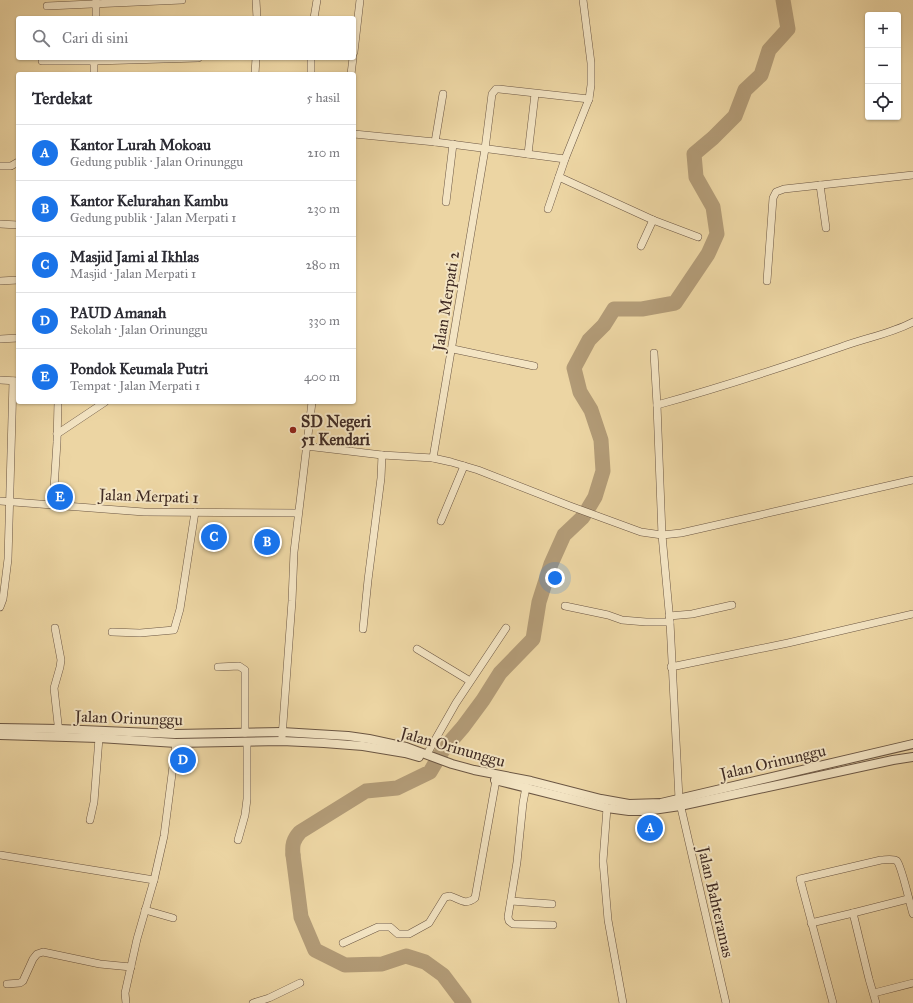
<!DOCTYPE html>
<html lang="id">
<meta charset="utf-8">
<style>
:root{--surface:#fff;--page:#f2f2f3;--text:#2b2b33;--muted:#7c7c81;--line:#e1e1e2;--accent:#1a73e8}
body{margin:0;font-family:"IM FELL Great Primer",serif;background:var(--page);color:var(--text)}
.controls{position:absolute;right:12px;top:12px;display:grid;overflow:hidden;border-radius:4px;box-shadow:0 1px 3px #0004}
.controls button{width:36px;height:36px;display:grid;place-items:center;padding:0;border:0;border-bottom:1px solid var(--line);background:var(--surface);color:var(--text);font:20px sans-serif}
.you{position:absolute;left:555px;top:578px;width:14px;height:14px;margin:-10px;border:3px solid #fff;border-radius:50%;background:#1a73e8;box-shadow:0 0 0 6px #1a73e833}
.badge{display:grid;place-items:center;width:26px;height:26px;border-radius:50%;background:var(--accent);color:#fff;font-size:13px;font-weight:700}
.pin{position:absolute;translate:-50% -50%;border:2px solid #fff;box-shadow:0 1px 4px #0006}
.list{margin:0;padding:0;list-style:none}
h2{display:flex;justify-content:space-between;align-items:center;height:52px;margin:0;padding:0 16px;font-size:17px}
h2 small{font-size:13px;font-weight:400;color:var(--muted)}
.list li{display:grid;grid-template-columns:26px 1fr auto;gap:12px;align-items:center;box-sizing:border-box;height:56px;padding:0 16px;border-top:1px solid var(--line)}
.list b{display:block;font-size:15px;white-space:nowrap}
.list p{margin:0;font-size:13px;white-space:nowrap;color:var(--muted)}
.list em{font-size:13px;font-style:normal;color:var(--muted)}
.icon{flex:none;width:22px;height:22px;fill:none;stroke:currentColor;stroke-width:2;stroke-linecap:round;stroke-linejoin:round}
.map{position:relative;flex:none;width:913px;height:1003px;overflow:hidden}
.search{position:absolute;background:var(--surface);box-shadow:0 1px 3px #0004;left:16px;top:16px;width:340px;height:44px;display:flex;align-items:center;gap:10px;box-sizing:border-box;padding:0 14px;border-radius:4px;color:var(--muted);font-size:15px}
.panel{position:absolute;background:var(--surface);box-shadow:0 1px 3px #0004;left:16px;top:72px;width:340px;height:332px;border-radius:4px}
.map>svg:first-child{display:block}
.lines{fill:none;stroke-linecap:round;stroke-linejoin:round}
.river{stroke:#b29b77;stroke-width:15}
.minor-casing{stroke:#6b5643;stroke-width:8}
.tertiary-casing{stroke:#6b5643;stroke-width:10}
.minor{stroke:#f3e4c3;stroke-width:7}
.tertiary{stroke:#f3e4c3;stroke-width:8}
.poi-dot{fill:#8f2418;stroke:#f3e4c3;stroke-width:1.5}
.labels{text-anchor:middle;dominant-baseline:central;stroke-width:4;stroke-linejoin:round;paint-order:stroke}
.street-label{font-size:16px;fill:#402b23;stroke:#f3e4c3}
.poi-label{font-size:16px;font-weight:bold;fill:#402b23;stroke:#f3e4c3;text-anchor:start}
</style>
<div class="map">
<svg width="913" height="1003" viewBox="0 0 913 1003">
<rect width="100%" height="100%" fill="#ecd5a3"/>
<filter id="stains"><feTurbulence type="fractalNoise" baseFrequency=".005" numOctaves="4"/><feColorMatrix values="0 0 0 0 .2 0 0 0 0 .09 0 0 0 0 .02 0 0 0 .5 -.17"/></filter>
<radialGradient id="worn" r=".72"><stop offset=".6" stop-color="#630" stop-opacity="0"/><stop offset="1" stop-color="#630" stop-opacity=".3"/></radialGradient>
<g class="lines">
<g class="river">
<path d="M 293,855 C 292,845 293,840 300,832 L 366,791 L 397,788 L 430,772 L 443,750 L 463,727 L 483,700 L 500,673 L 533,639 L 539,602 L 551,564 L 564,535 L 583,517 L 595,497 L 603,471 L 601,440 L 591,410 L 580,392 L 574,368 L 589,340 L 604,325 L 614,309 L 642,309 L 675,303 L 708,254 L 717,234 L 713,207 L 696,177 L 694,154 L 713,138 L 735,116 L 745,90 L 761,75 L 769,50 L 788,29 L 783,0"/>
<polyline points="293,855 301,917 315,950 345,965 382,964 406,956 425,962 443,975 464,1003"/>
</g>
<g class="minor-casing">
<g id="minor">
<polyline points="256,0 257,18"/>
<polyline points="47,6 182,0"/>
<polyline points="96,18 96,0"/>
<polyline points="314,18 317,0"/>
<polyline points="354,52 360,0"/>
<polyline points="311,58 311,74"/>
<polyline points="42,61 94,61 198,58"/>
<polyline points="94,74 94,58"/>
<polyline points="255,74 256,58"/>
<polyline points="351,74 353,58"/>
<polyline points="354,134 435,142 565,159 548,209"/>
<polyline points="435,142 443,94"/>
<polyline points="528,154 535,94"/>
<polyline points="565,159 589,99 591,85 591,63 583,0"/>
<polyline points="0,166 11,166 18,162"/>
<polyline points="559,177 653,220 698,237"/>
<polyline points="820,185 826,228"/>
<polyline points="446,202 453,144"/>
<polyline points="0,224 18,225"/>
<polyline points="641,246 653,220"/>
<polyline points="0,281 18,280"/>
<polyline points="767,281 773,198 776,192 784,189 913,175"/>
<polyline points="0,339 18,338"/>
<polyline points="453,349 534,366"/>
<polyline points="654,353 657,405"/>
<polyline points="0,380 18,381"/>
<polyline points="57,434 105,402"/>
<polyline points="306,446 382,455 433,458 451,462 478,470 570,506 641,532 662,535 681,533 913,480"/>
<polyline points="433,458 485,149 492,94 496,89 499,89 589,99"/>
<polyline points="0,501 144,512 298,513"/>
<polyline points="53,504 57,442 58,402"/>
<polyline points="441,521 464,466"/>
<polyline points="565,606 608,615 622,620 646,622 670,622"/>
<polyline points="0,607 3,599 8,559 13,381"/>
<polyline points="669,616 692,614 732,605"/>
<polyline points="55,628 61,660 60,667 54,688 59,733"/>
<polyline points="363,629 368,580 381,478 382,455"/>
<polyline points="112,632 140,633 174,630 180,609 195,512"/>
<polyline points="417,649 470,681"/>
<polyline points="218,667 239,666 245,670 245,733"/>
<polyline points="671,667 788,643 913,614"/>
<polyline points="282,737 292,601 294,552 312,402"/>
<polyline points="427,754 456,703 506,628"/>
<polyline points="526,787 523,803 517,862 508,917 509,921 513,924 553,925"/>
<polyline points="607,808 603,861 608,920 623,1003"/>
<polyline points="90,820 94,802 99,738"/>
<polyline points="238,840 245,815 247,799 247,743"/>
<polyline points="0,855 154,880"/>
<polyline points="511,901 552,904"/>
<polyline points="145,910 173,918"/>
<polyline points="853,913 908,899"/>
<polyline points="811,923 853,913 869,979 876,1003"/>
<path d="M 343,943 L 378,927 L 390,927 L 398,934 L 409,934 L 429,923 L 445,897 L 450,896 C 460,899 465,906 475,898 L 496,780"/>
<polyline points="7,984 20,983 23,981 33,959 37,954 43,952 100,964 131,967"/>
<polyline points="874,993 913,983"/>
<polyline points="126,1003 125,993 137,939 154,880 164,836 176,743"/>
<polyline points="253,1003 269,998 300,983"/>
<path d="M 726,1003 L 679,799 L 670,622 L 662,535 L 657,405 C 719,388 780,368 841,347 C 865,338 890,334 913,322"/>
<path d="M 833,1003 L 800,879 L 881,860 C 885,860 893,858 897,861 C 902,867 910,905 913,914"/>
</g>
</g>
<g class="tertiary-casing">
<g id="tertiary">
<polyline points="0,728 59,729 175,734 282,732 348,736 369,739 406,747 452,764 474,770 531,781 601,799 629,804 661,803 913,744"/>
<polyline points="0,735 99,738 176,743 282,741 324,743 363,746 405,753 419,757"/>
<polyline points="495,780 607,808 629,811 646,811 680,806 893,760 913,757"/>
</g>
</g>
<use href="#minor" class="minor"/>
<use href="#tertiary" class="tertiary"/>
</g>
<circle class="poi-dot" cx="293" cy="430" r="4"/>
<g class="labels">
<g class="street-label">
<text transform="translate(446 301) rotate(-81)">Jalan Merpati 2</text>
<text transform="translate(149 496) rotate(2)">Jalan Merpati 1</text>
<text transform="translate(129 718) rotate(2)">Jalan Orinunggu</text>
<text transform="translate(453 747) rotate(16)">Jalan Orinunggu</text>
<text transform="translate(773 762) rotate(-13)">Jalan Orinunggu</text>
<text transform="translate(716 902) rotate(77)">Jalan Bahteramas</text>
</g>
<g class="poi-label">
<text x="301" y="421">SD Negeri<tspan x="301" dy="18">51 Kendari</tspan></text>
</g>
</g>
<rect width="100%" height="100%" filter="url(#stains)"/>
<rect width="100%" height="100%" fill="url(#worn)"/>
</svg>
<div class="controls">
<button>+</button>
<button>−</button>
<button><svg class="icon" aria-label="locate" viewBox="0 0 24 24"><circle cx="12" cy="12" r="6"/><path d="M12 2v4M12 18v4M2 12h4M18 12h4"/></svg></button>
</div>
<div class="you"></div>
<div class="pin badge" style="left:650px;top:828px">A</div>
<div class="pin badge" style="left:267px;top:542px">B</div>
<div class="pin badge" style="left:214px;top:537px">C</div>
<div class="pin badge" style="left:183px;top:760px">D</div>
<div class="pin badge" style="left:60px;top:497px">E</div>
<div class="search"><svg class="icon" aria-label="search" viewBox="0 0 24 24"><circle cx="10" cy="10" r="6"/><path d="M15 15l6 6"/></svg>Cari di sini</div>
<section class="panel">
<h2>Terdekat<small>5 hasil</small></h2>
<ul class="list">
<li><span class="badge">A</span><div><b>Kantor Lurah Mokoau</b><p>Gedung publik · Jalan Orinunggu</p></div><em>210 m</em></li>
<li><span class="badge">B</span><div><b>Kantor Kelurahan Kambu</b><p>Gedung publik · Jalan Merpati 1</p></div><em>230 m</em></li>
<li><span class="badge">C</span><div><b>Masjid Jami al Ikhlas</b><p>Masjid · Jalan Merpati 1</p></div><em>280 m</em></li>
<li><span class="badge">D</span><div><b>PAUD Amanah</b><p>Sekolah · Jalan Orinunggu</p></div><em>330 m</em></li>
<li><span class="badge">E</span><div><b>Pondok Keumala Putri</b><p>Tempat · Jalan Merpati 1</p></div><em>400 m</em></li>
</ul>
</section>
</div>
